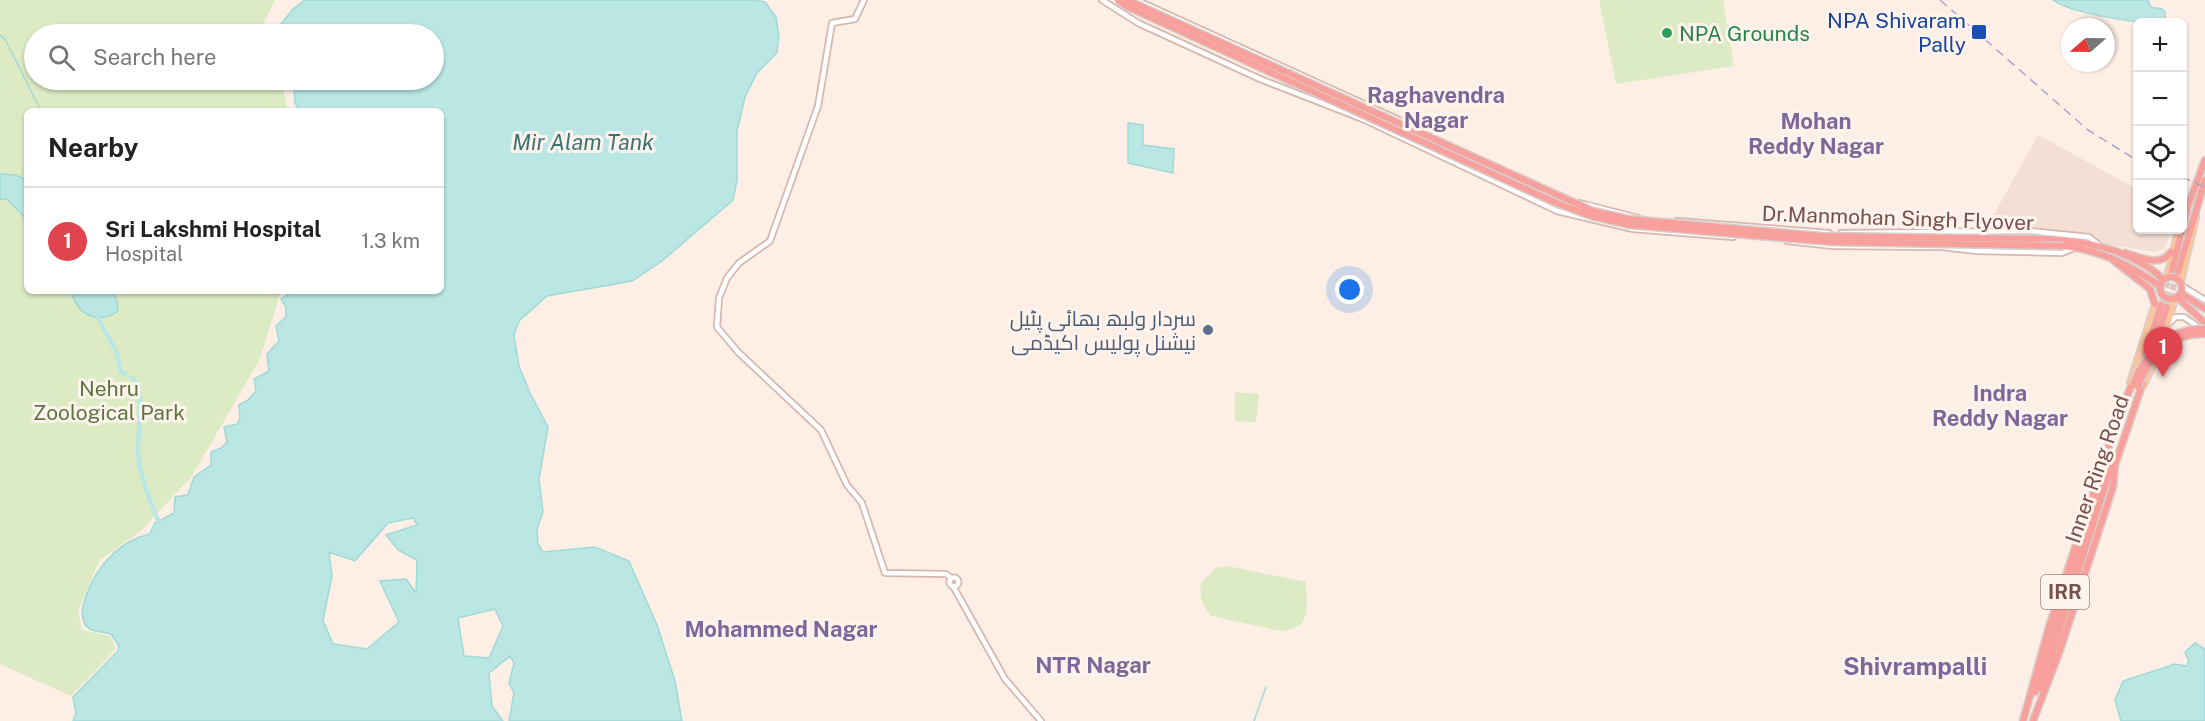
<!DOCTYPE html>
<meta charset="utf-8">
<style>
:root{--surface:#fff;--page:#f2f2f2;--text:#222;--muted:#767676;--line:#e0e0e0;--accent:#111827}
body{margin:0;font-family:"Public Sans",Cairo,sans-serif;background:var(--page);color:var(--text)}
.controls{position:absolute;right:18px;top:18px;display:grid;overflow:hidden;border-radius:9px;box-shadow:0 2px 4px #0004}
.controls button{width:54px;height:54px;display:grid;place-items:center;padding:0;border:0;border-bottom:2px solid var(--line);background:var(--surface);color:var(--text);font:30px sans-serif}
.compass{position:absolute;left:2061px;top:18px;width:54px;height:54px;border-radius:50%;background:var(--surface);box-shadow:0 2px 4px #0004;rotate:250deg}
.you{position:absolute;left:1350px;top:290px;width:21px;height:21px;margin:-15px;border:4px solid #fff;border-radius:50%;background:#1a73e8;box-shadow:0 0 0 9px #1a73e833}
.badge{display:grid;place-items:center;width:39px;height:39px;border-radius:50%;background:var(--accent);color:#fff;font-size:20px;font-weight:700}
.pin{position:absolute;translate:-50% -50px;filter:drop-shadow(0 2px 3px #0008)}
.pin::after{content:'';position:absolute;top:32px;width:21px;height:18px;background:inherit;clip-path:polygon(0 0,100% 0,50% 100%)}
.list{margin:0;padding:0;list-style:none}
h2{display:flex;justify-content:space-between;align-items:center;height:78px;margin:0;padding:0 24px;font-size:26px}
h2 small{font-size:20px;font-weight:400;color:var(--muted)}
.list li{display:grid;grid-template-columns:39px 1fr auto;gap:18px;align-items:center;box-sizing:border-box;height:108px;padding:0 24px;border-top:2px solid var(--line)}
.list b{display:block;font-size:22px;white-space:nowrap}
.list p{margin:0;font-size:20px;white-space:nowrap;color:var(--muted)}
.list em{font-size:20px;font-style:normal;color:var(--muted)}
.icon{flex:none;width:33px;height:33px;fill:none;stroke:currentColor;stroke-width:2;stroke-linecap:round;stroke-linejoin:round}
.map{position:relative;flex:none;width:2205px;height:721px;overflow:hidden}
.search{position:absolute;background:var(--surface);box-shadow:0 2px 4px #0004;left:24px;top:24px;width:420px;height:66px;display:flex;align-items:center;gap:15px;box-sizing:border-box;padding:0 21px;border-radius:33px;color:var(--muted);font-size:22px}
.panel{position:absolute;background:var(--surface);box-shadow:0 2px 4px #0004;left:24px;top:108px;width:420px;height:186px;border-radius:9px}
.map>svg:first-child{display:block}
.residential{fill:#f4dfd4}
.green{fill:#dcebc4}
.water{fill:#bae7e4;stroke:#a0d9d5;stroke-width:1.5;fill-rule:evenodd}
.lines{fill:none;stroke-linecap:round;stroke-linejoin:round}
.stream{stroke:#a0d9d5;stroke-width:1.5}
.canal{stroke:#bae7e4;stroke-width:4.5}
.highway-tunnel{stroke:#dbc7bf;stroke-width:6;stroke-dasharray:6 3;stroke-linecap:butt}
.secondary-casing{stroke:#d7b7ae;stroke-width:8}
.primary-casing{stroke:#d9cecc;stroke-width:8}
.highway-casing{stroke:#d9cecc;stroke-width:9}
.secondary{stroke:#fff;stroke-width:4.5}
.primary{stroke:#fcc59e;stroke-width:5}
.highway{stroke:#f7a09c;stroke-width:6}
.rail{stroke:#afa4c7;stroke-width:1.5;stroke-dasharray:9 6;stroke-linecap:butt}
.highway-bridge-casing{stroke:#d9cecc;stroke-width:9;stroke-linecap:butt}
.highway-bridge{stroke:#f7a09c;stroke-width:6}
.transit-dot{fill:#1a4fb4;stroke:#fff4ed;stroke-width:2}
.leisure-dot{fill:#2e9e5b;stroke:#fff4ed;stroke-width:2}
.service-dot{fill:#5c6f8a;stroke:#fff4ed;stroke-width:2}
.labels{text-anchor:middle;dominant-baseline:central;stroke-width:6;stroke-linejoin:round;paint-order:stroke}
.shield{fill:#fff4ed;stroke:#9f817b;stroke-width:1.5}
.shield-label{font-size:20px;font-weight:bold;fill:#76504a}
.transit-label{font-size:21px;fill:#164399;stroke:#fff4ed;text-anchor:end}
.leisure-label{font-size:21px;fill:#27864d;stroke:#fff4ed;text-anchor:start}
.street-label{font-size:21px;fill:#76504a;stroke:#fff4ed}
.service-label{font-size:21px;fill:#4e5e75;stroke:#fff4ed;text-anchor:end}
.park-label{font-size:21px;fill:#5b763f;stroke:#fff4ed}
.neighbourhood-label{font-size:22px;font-weight:bold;fill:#7d669a;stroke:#fff4ed}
.water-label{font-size:22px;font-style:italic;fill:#3a7472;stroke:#fff4ed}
.quarter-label{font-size:24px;font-weight:bold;fill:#7d669a;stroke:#fff4ed}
</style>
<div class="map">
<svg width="2205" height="721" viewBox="0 0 2205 721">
<rect width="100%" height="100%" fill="#fdefe6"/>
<polygon class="residential" points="2038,135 2137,189 2138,230 2172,230 2165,248 2156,252 2054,236 1983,234"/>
<g class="green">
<polygon points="0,0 275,0 262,27 265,34 34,34 34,80 281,80 288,111 27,111 27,291 281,291 260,359 192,476 141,531 99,561 78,611 82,630 110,636 116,649 71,696 0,664"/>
<polygon points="1599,0 1723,0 1734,66 1616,84"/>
<polygon points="1235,392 1259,394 1256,422 1235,421"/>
<path d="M 1228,566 L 1306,582 C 1306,605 1314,628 1281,631 L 1211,616 C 1202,605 1199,597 1201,582 L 1216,568 Z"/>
</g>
<g class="water">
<path d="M 305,0 L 753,0 L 765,2 L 776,17 L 779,36 L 777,53 L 757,73 L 745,97 L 737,131 L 737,180 L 733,200 L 662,261 L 632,281 L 547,296 L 519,321 L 514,335 L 519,366 L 530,393 L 548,427 L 539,479 L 543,512 L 537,529 L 538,544 L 543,552 L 595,547 L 629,561 L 657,625 L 675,681 L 682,721 L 509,721 L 514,693 L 509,683 L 514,663 L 510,656 L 489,673 L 492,706 L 503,721 L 73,721 L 76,713 L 73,697 L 118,651 L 119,646 L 111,634 L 91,630 L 85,625 C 80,613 83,605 87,593 C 97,568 113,549 137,538 C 142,536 146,536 150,533 L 155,523 L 174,513 L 175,497 L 188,495 L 194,477 L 211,465 L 211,452 L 221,448 L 227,442 L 224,427 L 237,424 L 240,418 L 239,405 L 248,400 L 256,391 L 254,379 L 269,371 L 267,354 L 279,341 L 276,326 L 286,317 L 286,307 L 281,299 L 293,291 L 441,291 L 441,111 L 300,111 L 295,103 L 294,84 L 289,80 L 434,80 L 434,34 L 273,34 L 293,9 ZM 413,518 L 417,525 L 386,535 L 398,550 L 417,560 L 416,593 L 406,579 L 380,581 L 399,622 L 367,649 L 333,644 L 323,620 L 332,576 L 329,552 L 355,561 L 388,523 ZM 495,609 L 503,626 L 489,658 L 464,656 L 458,618 Z"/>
<path d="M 2053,0 L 2148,0 L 2151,7 L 2162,9 L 2165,12 L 2165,22 C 2143,25 2072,14 2053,0 Z"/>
<polygon points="1128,123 1143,125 1143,145 1174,149 1173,173 1128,163"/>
<polygon points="0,174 15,175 27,180 27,220 7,199 0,199"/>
<path d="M 71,291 L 112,291 L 117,301 L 118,311 C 97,326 77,314 71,291 Z"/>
<polygon points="2195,643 2205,649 2205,721 2121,721 2115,700 2123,681 2175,664 2186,666 2189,662 2185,652"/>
</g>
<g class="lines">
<g class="stream">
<polyline points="0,35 5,39 41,111"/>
<polyline points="1254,721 1266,687"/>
</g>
<g class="canal">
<polyline points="98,318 116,351 121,372 125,374"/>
<path d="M 131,377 C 147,386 137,436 138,453 C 140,476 149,500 158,520"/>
</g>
<g class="highway-tunnel">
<polyline points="2161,305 2171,271"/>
<polyline points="2167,307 2178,272"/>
</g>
<g class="secondary-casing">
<g id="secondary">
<polyline points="864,0 855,19 832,23 818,106 770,241 739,263 727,278 719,298 717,327 738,352 821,430 847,485 862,503 885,573 946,574 951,578"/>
<polyline points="1102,0 1138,23 1260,79 1365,120 1557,211 1633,229 1733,237"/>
<polyline points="1136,0 1419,129"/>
<polyline points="1580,203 1638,218"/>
<polyline points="1677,221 1829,233"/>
<polyline points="1841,233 2030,231 2089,237 2099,245"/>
<polyline points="1787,241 1833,246 1942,247 1977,251 2062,253 2074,248"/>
<polyline points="2182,286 2205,300"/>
<polyline points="2169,323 2176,317 2184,317 2201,329"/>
<circle cx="954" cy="582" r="4.5"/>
<polyline points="953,586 1005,679 1041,721"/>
</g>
</g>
<g class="primary-casing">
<g id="primary">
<polyline points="2167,277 2178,230"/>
<polyline points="2181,282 2196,217"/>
<polyline points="2162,343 2175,299"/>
<polyline points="2130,382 2155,304"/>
<polyline points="2143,387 2158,354"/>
</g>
</g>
<g class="highway-casing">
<g id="highway">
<path d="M 2040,239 C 2082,240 2131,249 2163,279"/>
<path d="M 2064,246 C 2100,250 2130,265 2160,286"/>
<path d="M 2125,253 C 2140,257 2160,268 2171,252"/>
<polyline points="2114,261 2150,289 2155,304"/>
<polyline points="2172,270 2188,206 2205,160"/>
<polyline points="2178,272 2205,180"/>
<circle cx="2171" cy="288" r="11"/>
<polyline points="2181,293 2205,309"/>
<polyline points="2177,297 2205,323"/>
<polyline points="2153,352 2167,307"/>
<polyline points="2142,365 2161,305"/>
<polyline points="2041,689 2112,464"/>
<polyline points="2035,692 2104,473"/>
<polyline points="2023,721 2049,627 2118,418 2134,379"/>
<polyline points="2033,721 2059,653 2113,487 2115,465 2143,382"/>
</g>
</g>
<use href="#secondary" class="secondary"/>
<use href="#primary" class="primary"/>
<use href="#highway" class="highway"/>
<g class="rail">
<polyline points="1940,0 2088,130 2138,161"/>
<polyline points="2182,177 2205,187"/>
</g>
<g class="highway-bridge-casing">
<g id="highway-bridge">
<polyline points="1118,0 1126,6 1554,202 1591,216 1630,225 1832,242 2064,246"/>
<polyline points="1127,0 1593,211 1628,219 1821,236 2040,239"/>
<path d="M 2133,385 C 2145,352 2168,328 2205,329"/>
<path d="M 2138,387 C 2149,356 2170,333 2205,334"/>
</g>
</g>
<use href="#highway-bridge" class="highway-bridge"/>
</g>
<rect class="transit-dot" x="1971" y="24" width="16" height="16" rx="3"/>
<circle class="leisure-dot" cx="1667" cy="33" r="6"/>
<circle class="service-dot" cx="1208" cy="330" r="6"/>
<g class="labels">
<rect class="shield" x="2041" y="575" width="48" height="34" rx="4.5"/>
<g class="shield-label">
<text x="2065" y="592">IRR</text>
</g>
<g class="transit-label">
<text x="1966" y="20">NPA Shivaram<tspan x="1966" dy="24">Pally</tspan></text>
</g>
<g class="leisure-label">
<text x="1679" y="33">NPA Grounds</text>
</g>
<g class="street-label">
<text transform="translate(1898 218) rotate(2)">Dr.Manmohan Singh Flyover</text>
<text transform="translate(2097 469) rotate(-71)">Inner Ring Road</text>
</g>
<g class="service-label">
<text x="1196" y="318">سردار ولبھ بھائی پٹیل<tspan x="1196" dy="24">نیشنل پولیس اکیڈمی</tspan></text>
</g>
<g class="park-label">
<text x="109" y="388">Nehru<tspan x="109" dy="24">Zoological Park</tspan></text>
</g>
<g class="neighbourhood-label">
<text x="1436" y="95">Raghavendra<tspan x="1436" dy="25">Nagar</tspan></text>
<text x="1816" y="121">Mohan<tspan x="1816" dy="25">Reddy Nagar</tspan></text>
<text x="2000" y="393">Indra<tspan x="2000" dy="25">Reddy Nagar</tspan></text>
<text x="781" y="629">Mohammed Nagar</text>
<text x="1093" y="665">NTR Nagar</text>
</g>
<g class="water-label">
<text x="583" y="142">Mir Alam Tank</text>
</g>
<g class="quarter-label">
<text x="1915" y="666">Shivrampalli</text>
</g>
</g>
</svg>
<div class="controls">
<button>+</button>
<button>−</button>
<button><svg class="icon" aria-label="locate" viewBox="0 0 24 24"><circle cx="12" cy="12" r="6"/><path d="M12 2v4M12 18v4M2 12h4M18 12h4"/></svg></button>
<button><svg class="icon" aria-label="layers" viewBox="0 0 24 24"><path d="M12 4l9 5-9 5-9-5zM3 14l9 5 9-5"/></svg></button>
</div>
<svg class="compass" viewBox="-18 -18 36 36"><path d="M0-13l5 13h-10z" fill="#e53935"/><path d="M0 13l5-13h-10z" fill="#767676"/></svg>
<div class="you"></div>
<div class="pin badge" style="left:2163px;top:377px;background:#e0444e">1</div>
<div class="search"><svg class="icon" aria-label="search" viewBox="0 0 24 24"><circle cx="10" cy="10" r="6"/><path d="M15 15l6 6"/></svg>Search here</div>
<section class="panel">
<h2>Nearby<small></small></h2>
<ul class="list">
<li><span class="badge" style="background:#e0444e">1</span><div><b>Sri Lakshmi Hospital</b><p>Hospital</p></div><em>1.3 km</em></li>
</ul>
</section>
</div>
